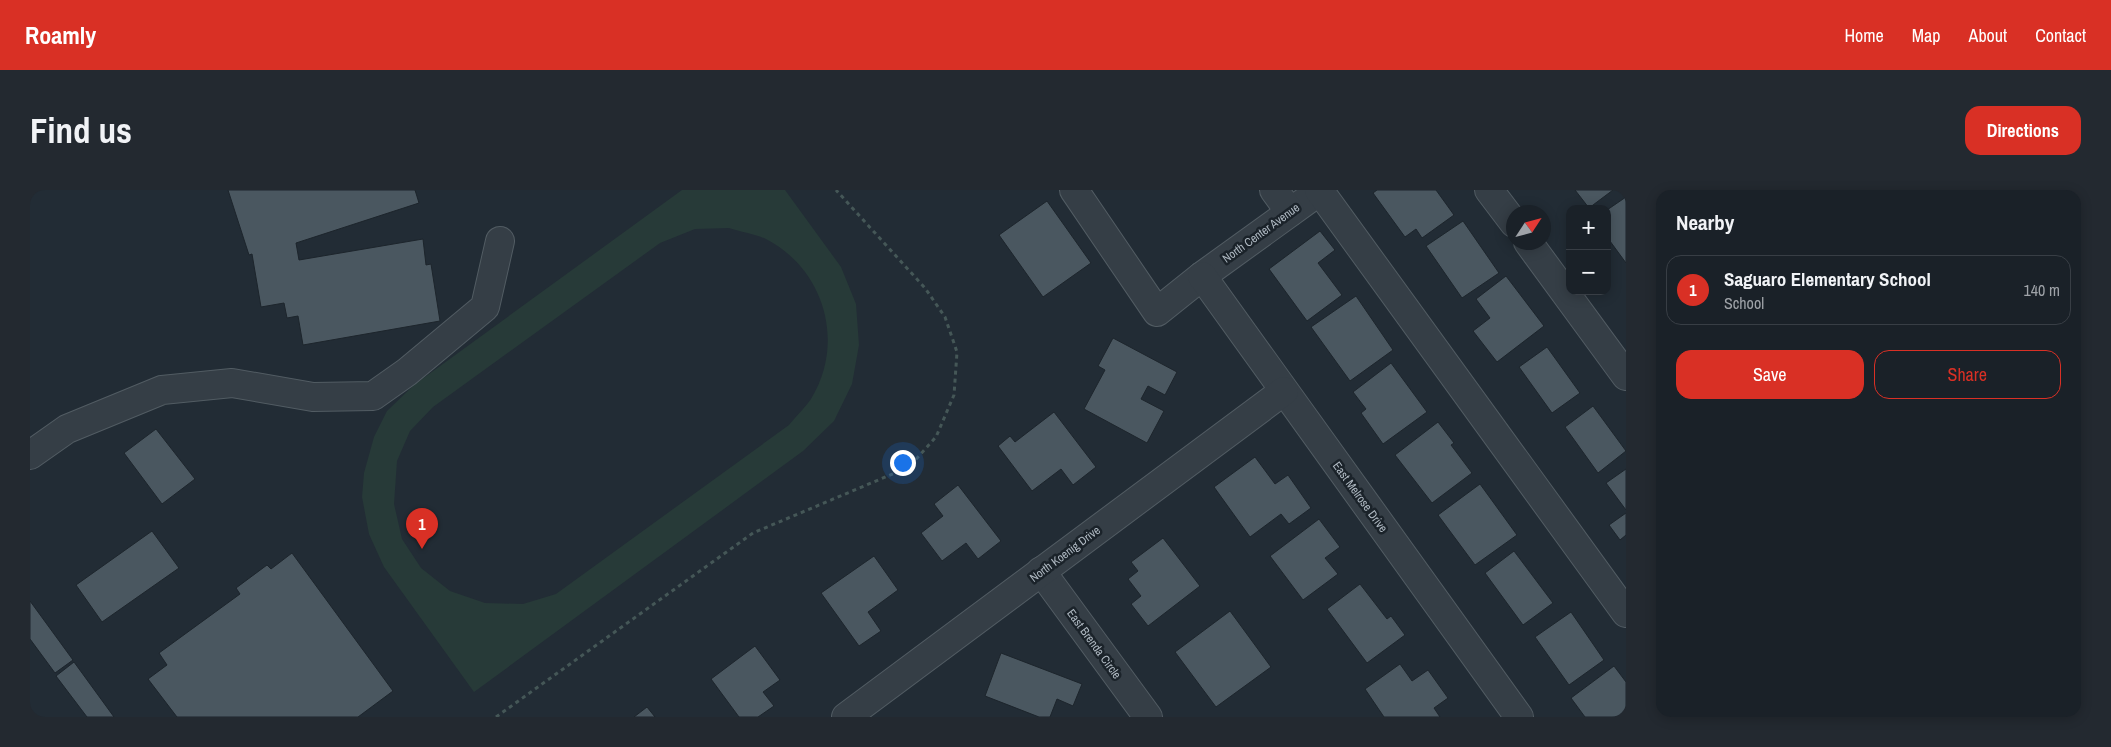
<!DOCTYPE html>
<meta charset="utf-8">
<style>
:root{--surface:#1a2128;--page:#232930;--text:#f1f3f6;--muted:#9fa3a8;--line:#383e45;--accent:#d93025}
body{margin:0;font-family:"Archivo Narrow",sans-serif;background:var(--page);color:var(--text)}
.controls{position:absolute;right:15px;top:15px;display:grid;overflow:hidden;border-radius:10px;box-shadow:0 2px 12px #0003}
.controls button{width:45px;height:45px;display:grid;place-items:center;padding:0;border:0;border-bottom:1px solid var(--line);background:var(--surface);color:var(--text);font:25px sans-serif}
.compass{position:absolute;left:1476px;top:15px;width:45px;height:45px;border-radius:50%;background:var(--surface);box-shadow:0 2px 12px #0003;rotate:54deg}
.you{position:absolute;left:872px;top:272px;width:18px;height:18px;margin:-12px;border:4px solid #fff;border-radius:50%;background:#1a73e8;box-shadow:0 0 0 8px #1a73e833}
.badge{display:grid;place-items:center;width:32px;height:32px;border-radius:50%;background:var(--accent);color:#fff;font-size:16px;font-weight:700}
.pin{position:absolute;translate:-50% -41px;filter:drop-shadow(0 1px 2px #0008)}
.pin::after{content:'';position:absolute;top:26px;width:18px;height:15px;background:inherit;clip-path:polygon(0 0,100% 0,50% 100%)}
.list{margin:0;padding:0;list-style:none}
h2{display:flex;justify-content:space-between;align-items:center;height:65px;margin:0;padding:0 20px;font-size:21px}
h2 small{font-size:16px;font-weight:400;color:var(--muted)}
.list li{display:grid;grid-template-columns:32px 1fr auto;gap:15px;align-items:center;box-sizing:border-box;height:70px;margin:0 10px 10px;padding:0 10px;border:1px solid var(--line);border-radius:15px}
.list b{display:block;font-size:19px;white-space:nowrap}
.list p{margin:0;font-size:16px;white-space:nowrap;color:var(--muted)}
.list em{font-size:16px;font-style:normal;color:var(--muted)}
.actions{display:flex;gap:10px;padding:15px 20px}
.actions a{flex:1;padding:11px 0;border:1px solid var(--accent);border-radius:15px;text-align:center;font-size:18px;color:var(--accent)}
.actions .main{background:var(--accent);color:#fff}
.map{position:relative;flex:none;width:1596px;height:527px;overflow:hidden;border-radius:15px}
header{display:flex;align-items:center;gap:30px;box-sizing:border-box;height:70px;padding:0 25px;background:var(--accent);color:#fff}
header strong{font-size:24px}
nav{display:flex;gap:28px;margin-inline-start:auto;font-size:18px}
.intro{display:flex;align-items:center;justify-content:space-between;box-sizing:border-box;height:120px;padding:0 30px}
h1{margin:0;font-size:35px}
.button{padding:12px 22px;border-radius:15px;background:var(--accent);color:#fff;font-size:18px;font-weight:700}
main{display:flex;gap:30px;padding:0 30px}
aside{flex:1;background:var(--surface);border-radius:15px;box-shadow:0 2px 12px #0003}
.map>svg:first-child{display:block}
.garden{fill:#273a38;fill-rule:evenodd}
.building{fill:#4a5760;stroke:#1d252c}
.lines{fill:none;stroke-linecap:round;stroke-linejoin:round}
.minor-casing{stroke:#525c63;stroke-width:30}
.path{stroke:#455757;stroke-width:3;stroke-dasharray:4 4;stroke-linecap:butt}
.minor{stroke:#353e46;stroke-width:28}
.labels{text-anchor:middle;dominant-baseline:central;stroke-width:5;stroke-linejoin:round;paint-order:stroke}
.street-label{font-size:12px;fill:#afb9c2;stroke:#1b232a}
</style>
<header>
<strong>Roamly</strong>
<nav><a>Home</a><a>Map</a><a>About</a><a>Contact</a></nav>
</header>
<div class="intro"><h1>Find us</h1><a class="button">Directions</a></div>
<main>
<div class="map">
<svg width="1596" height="527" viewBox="0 0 1596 527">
<rect width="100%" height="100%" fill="#222c35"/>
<path class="garden" d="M 652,0 L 755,0 L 811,77 L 826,114 L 829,155 L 822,194 L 804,231 L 773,261 L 444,502 L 354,377 L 339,344 L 332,307 L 334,283 L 344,247 L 357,221 L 384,195 ZM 699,38 C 711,42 725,44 736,49 C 794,79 816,152 781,209 C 775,218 766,226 759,235 L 526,404 L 493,414 L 455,413 L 420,401 L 391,378 L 372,349 L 364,314 L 367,271 L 380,241 L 403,217 L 630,53 L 665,39 Z"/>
<g class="building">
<polygon points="198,0 385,0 389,13 266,53 269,70 393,49 396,75 401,74 410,131 273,155 268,126 257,128 254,113 231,117 222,64 219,65"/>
<polygon points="1347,0 1406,0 1424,25 1392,48 1386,39 1375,47 1343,3"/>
<polygon points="1545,0 1583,0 1559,18"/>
<polygon points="1596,7 1596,73 1577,47 1577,20"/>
<polygon points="1017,11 1061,73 1013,107 969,45"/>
<polygon points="1433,31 1469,83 1432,108 1396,56"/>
<polygon points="1290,41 1305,60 1288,73 1312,105 1277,131 1239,79"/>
<polygon points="1476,86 1514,136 1467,172 1443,141 1460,128 1446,109"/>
<polygon points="1326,106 1363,160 1320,191 1281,137"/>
<polygon points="1083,148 1147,182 1135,205 1118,196 1111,209 1134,221 1117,253 1054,219 1075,180 1068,176"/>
<polygon points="1517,157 1550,203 1522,223 1489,177"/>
<polygon points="1361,173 1397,222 1353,254 1331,223 1336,219 1323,202"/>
<polygon points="1563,216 1596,261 1568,283 1535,237"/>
<polygon points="1024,222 1066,277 1043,295 1031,279 1002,301 968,256 980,246 985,252"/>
<polygon points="1408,232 1424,253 1421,255 1442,283 1402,313 1365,265"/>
<polygon points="126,239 165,289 132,314 94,263"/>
<polygon points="1225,267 1245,294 1258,285 1281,318 1259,334 1251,324 1220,347 1184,297"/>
<polygon points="1596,279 1596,320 1576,293"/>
<polygon points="1450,294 1487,345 1445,375 1408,325"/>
<polygon points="928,295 971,351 948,369 936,353 912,371 891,343 913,326 904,314"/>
<polygon points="1596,323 1596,345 1590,350 1579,335"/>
<polygon points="1289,329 1310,357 1295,368 1308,384 1273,410 1240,366"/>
<polygon points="122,341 149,378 72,432 46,395"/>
<polygon points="1133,348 1170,396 1118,436 1101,414 1111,406 1098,389 1108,381 1101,372"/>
<polygon points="1484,361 1523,413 1493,435 1455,383"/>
<polygon points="262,363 363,501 328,527 147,527 118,489 137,475 129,463 210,404 206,398 237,375 241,379"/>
<polygon points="844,366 868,400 838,422 851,441 829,456 791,403"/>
<polygon points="1330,394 1357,429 1361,426 1375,445 1337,473 1297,419"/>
<polygon points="0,411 43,470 25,483 0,449"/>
<polygon points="1200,421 1241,477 1186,517 1145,462"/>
<polygon points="1541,422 1574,470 1539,495 1505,447"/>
<polygon points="725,456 750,490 733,502 744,516 728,527 709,527 681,489"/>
<polygon points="971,463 1052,494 1043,516 1027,509 1020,527 1009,527 955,506"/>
<polygon points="44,472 84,527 57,527 26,486"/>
<polygon points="1370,474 1382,491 1398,480 1418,508 1404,518 1410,527 1354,527 1335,499"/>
<polygon points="1584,476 1596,492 1596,527 1555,527 1541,508"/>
<polygon points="617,517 625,527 604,527"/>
</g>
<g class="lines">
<g class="minor-casing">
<g id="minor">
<polyline points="1044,0 1127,122 1172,86 1291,0"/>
<polyline points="1244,0 1260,22"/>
<polyline points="1289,0 1596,423"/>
<polyline points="1459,0 1484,33"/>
<polyline points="1498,52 1596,186"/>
<polyline points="1172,86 1489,527"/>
<polyline points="0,265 37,239 132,200 202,193 283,207 343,206 377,182 455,117 470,51"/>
<polyline points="1011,381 1118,527"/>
<polyline points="816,527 1254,201"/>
</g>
</g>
<polyline class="path" points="466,527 723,343 879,277 906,247 924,205 927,162 915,127 895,98 806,0"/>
<use href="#minor" class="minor"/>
</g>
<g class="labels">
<g class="street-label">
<text transform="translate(1231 43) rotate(-36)">North Center Avenue</text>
<text transform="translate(1330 307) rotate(54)">East Melrose Drive</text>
<text transform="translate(1035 364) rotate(-37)">North Koenig Drive</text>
<text transform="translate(1064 454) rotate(54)">East Brenda Circle</text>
</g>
</g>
</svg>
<div class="controls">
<button>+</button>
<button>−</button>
</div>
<svg class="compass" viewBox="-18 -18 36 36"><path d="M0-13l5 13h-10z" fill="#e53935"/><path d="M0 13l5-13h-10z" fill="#9fa3a8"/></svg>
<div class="you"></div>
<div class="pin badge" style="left:392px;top:359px">1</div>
</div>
<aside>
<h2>Nearby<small></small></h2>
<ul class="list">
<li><span class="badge">1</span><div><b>Saguaro Elementary School</b><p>School</p></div><em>140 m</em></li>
</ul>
<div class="actions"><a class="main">Save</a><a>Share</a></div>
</aside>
</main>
